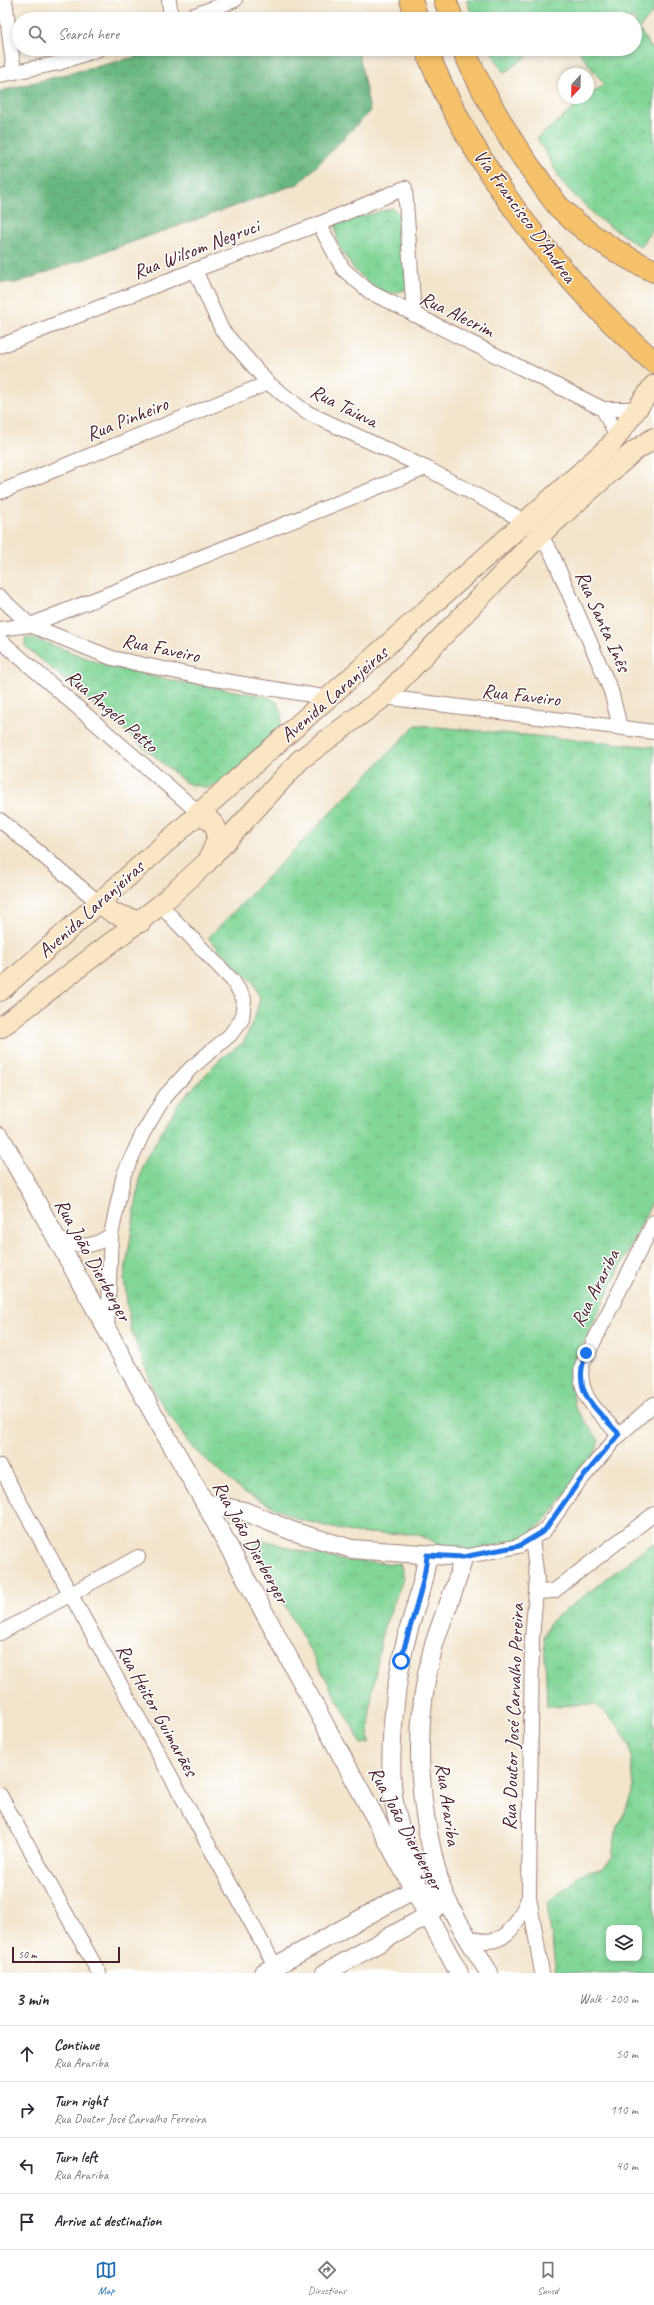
<!DOCTYPE html>
<meta charset="utf-8">
<style>
:root{--surface:#fff;--page:#f2f2f3;--text:#2b2b33;--muted:#7c7c81;--line:#e1e1e2;--accent:#1f6fb2}
body{margin:0;font-family:Caveat,sans-serif;background:var(--page);color:var(--text)}
.controls{position:absolute;right:12px;bottom:12px;display:grid;overflow:hidden;border-radius:8px;box-shadow:0 2px 6px #0003}
.controls button{width:36px;height:36px;display:grid;place-items:center;padding:0;border:0;border-bottom:1px solid var(--line);background:var(--surface);color:var(--text);font:20px sans-serif}
.compass{position:absolute;left:558px;top:68px;width:36px;height:36px;border-radius:50%;background:var(--surface);box-shadow:0 2px 6px #0003;rotate:202deg}
.scale{position:absolute;left:12px;bottom:10px;width:108px;box-sizing:border-box;padding-left:4px;border:2px solid #4a1f2b;border-top:0;font-size:11px;line-height:14px;white-space:nowrap;color:#4a1f2b;-webkit-text-stroke:3px #fff;paint-order:stroke}
.stop{position:absolute;width:12px;height:12px;margin:-9px;border:3px solid #1a73e8;border-radius:50%;background:#fff}
.stop.end{background:#1a73e8;border-color:#fff;box-shadow:0 1px 4px #0008}
.list{margin:0;padding:0;list-style:none}
h2{display:flex;justify-content:space-between;align-items:center;height:52px;margin:0;padding:0 16px;font-size:17px}
h2 small{font-size:13px;font-weight:400;color:var(--muted)}
.list li{display:grid;grid-template-columns:26px 1fr auto;gap:12px;align-items:center;box-sizing:border-box;height:56px;padding:0 16px;border-top:1px solid var(--line)}
.list b{display:block;font-size:15px;white-space:nowrap}
.list p{margin:0;font-size:13px;white-space:nowrap;color:var(--muted)}
.list em{font-size:13px;font-style:normal;color:var(--muted)}
.icon{flex:none;width:22px;height:22px;fill:none;stroke:currentColor;stroke-width:2;stroke-linecap:round;stroke-linejoin:round}
.map{position:relative;flex:none;width:654px;height:1973px;overflow:hidden}
.search{position:absolute;background:var(--surface);box-shadow:0 2px 6px #0003;left:12px;right:12px;top:12px;height:44px;display:flex;align-items:center;gap:10px;box-sizing:border-box;padding:0 14px;border-radius:22px;color:var(--muted);font-size:15px}
.sheet{height:276px;background:var(--surface)}
nav{display:flex;justify-content:space-around;align-items:center;box-sizing:border-box;height:56px;border-top:1px solid var(--line);background:var(--surface);font-size:11px;color:var(--muted)}
nav a{display:grid;justify-items:center;gap:2px}
nav .on{color:var(--accent)}
.map>svg:first-child{display:block}
.grass{fill:url(#grass-tufts);stroke:#667a62;fill-rule:evenodd}
.forest{fill:url(#forest-crowns);stroke:#5a6b56}
.park{fill:url(#park-crowns);stroke:#667a62}
.lines{fill:none;stroke-linecap:round;stroke-linejoin:round}
.minor-casing{stroke:#9e827c;stroke-width:16}
.tertiary-casing{stroke:#9e827c;stroke-width:20}
.secondary-casing{stroke:#9e827c;stroke-width:22}
.trunk-casing{stroke:#9e827c;stroke-width:24}
.minor{stroke:#fff;stroke-width:14}
.tertiary{stroke:#fff;stroke-width:18}
.secondary{stroke:#fbe6c4;stroke-width:20}
.trunk{stroke:#f5c16b;stroke-width:22}
.route{stroke:#1a73e8;stroke-width:5}
.labels{text-anchor:middle;dominant-baseline:central;stroke-width:3;stroke-linejoin:round;paint-order:stroke}
.street-label{font-size:20px;fill:#4a1f2b;stroke:#fff}
</style>
<div class="map">
<svg width="654" height="1973" viewBox="0 0 654 1973">
<defs>
<pattern id="grass-tufts" width="24" height="20" patternUnits="userSpaceOnUse"><rect width="24" height="20" fill="#82d698"/><path d="M3 7l-1-3M5 7V3M7 7l1-3M15 17l-1-3M17 17v-4M19 17l1-3" fill="none" stroke="#72b783"/></pattern>
<pattern id="forest-crowns" width="20" height="18" patternUnits="userSpaceOnUse"><rect width="20" height="18" fill="#69b780"/><path d="M2 6a3 3 0 1 1 6 0M12 15a3 3 0 1 1 6 0" fill="none" stroke="#589469"/></pattern>
<pattern id="park-crowns" width="20" height="18" patternUnits="userSpaceOnUse"><rect width="20" height="18" fill="#82d698"/><path d="M2 6a3 3 0 1 1 6 0M12 15a3 3 0 1 1 6 0" fill="none" stroke="#72b783"/></pattern>
</defs>
<rect width="100%" height="100%" fill="#fff"/>
<filter id="ink" filterUnits="userSpaceOnUse"><feTurbulence type="fractalNoise" baseFrequency=".025" numOctaves="2"/><feDisplacementMap in="SourceGraphic" scale="8" xChannelSelector="R" yChannelSelector="G"/><feConvolveMatrix kernelMatrix="1 2 1 2 8 2 1 2 1" color-interpolation-filters="sRGB"/></filter>
<filter id="wash" filterUnits="userSpaceOnUse"><feTurbulence type="fractalNoise" baseFrequency=".012" numOctaves="4" result="noise"/><feDisplacementMap in="SourceGraphic" scale="16" xChannelSelector="R" yChannelSelector="G"/><feGaussianBlur stdDeviation="0.9" result="paint"/><feColorMatrix in="noise" values="0 0 0 0 0 0 0 0 0 0 0 0 0 0 0 0 0 1.4 0 .05"/><feComposite in="paint" operator="in"/></filter>
<g filter="url(#wash)">
<rect width="100%" height="100%" fill="#f2e5cc"/>
<g class="grass">
<polygon points="416,725 654,747 654,1198 576,1358 571,1375 575,1408 599,1440 595,1454 546,1520 526,1537 476,1551 455,1551 417,1534 355,1533 297,1519 242,1491 190,1445 156,1395 130,1327 124,1279 142,1165 178,1104 220,1059 243,1043 255,1017 260,998 254,983 208,938"/>
<polygon points="265,1540 296,1550 341,1560 400,1564 404,1577 383,1630 370,1705 369,1743 362,1744 253,1548 257,1541"/>
<path d="M 654,1542 L 654,1973 L 556,1973 L 547,1902 L 571,1885 L 579,1875 L 604,1868 L 612,1857 L 617,1826 L 625,1812 L 634,1787 L 630,1746 L 617,1724 L 595,1704 L 547,1706 L 544,1637 L 550,1622 ZM 609,1928 L 639,1928 L 639,1958 L 609,1958 Z"/>
</g>
<polygon class="forest" points="166,49 358,49 370,111 300,183 16,283 0,282 0,91"/>
<g class="park">
<polygon points="466,0 654,0 654,11 639,29 654,52 654,227 641,247 598,218 564,185 537,138 604,84 577,49 635,49 635,19 474,19"/>
<polygon points="490,49 536,49 504,73"/>
<polygon points="393,208 401,216 407,289 391,294 374,288 354,269 338,245 335,224"/>
<polygon points="25,638 34,638 110,667 180,682 265,696 277,702 282,715 281,730 222,782 207,788 186,783 25,646"/>
</g>
</g>
<g filter="url(#ink)">
<g class="lines">
<g class="minor-casing">
<g id="minor">
<polyline points="5,0 14,72"/>
<polyline points="169,0 171,19"/>
<polyline points="184,19 235,0"/>
<polyline points="0,75 59,63 99,49"/>
<polyline points="319,224 343,269 370,292 603,409 638,409"/>
<polyline points="195,270 222,330 268,383 306,412 426,468 526,522"/>
<polyline points="0,346 195,270 319,224 405,188 414,315"/>
<polyline points="603,409 617,437"/>
<polyline points="0,492 268,383"/>
<polyline points="540,535 552,554 611,691 620,727"/>
<polyline points="0,597 30,625 112,658 201,677 330,698"/>
<polyline points="0,629 30,625 426,468"/>
<polyline points="0,640 198,812"/>
<polyline points="384,697 654,732"/>
<polyline points="0,820 98,902"/>
<path d="M 57,1239 C 81,1246 89,1250 111,1235"/>
<polyline points="107,1330 111,1235 124,1174 143,1133 165,1096 190,1069 230,1035 242,1019 244,999 233,981 160,905"/>
<path d="M 619,1435 C 599,1412 577,1397 582,1365 L 654,1222"/>
<polyline points="0,1466 279,1973"/>
<polyline points="532,1538 537,1579 532,1639 529,1897 542,1973"/>
<polyline points="463,1557 519,1546 544,1531 578,1483 619,1435 654,1404"/>
<polyline points="537,1592 554,1591 654,1514"/>
<polyline points="0,1633 138,1557"/>
<polyline points="0,1795 99,1973"/>
<path d="M 468,1937 C 505,1951 516,1926 529,1897"/>
</g>
</g>
<g class="tertiary-casing">
<g id="tertiary">
<polyline points="0,1136 152,1411 205,1503 459,1973"/>
<path d="M 205,1503 L 244,1511 L 292,1531 L 352,1549 L 463,1557 C 457,1590 440,1620 432,1652 C 415,1719 417,1789 433,1856 C 436,1868 439,1883 444,1894 C 456,1921 474,1947 489,1973"/>
<path d="M 415,1884 L 417,1879 C 410,1857 401,1835 396,1812 C 386,1771 394,1694 403,1652 C 410,1619 424,1588 427,1555"/>
<polyline points="263,1973 413,1890 443,1893"/>
<polyline points="325,1973 427,1916 436,1908"/>
</g>
</g>
<g class="secondary-casing">
<g id="secondary">
<path d="M 198,812 C 221,826 221,833 210,856"/>
<polyline points="98,902 113,913 141,922"/>
<polyline points="0,991 610,446 654,385"/>
<polyline points="0,1028 160,905 206,863 300,760 384,697 540,535 633,452 654,438"/>
</g>
</g>
<g class="trunk-casing">
<g id="trunk">
<polyline points="411,0 417,19"/>
<polyline points="445,0 452,19"/>
<path d="M 426,49 C 474,170 557,276 654,362"/>
<path d="M 463,49 C 484,95 507,137 537,177 C 544,187 551,198 559,207 C 586,234 620,255 654,271"/>
</g>
</g>
<use href="#minor" class="minor"/>
<use href="#tertiary" class="tertiary"/>
<use href="#secondary" class="secondary"/>
<use href="#trunk" class="trunk"/>
</g>
</g>
<g class="lines" filter="url(#ink)">
<path class="route" d="M 401,1661 C 409,1625 424,1591 427,1555 L 463,1557 L 519,1546 L 544,1531 L 578,1483 L 619,1434 C 595,1407 571,1393 586,1353"/>
</g>
<g class="labels">
<g class="street-label">
<text transform="translate(525 216) rotate(54)">Via Francisco D'Andrea</text>
<text transform="translate(196 249) rotate(-21)">Rua Wilsom Negruci</text>
<text transform="translate(457 314) rotate(26)">Rua Alecrim</text>
<text transform="translate(344 406) rotate(27)">Rua Taiuva</text>
<text transform="translate(127 419) rotate(-22)">Rua Pinheiro</text>
<text transform="translate(603 621) rotate(66)">Rua Santa Inês</text>
<text transform="translate(161 648) rotate(12)">Rua Faveiro</text>
<text transform="translate(334 694) rotate(-41)">Avenida Laranjeiras</text>
<text transform="translate(521 695) rotate(7)">Rua Faveiro</text>
<text transform="translate(112 711) rotate(41)">Rua Ângelo Petto</text>
<text transform="translate(91 909) rotate(-42)">Avenida Laranjeiras</text>
<text transform="translate(93 1260) rotate(61)">Rua João Dierberger</text>
<text transform="translate(595 1288) rotate(-63)">Rua Arariba</text>
<text transform="translate(251 1542) rotate(61)">Rua João Dierberger</text>
<text transform="translate(157 1710) rotate(61)">Rua Heitor Guimarães</text>
<text transform="translate(513 1717) rotate(-88)">Rua Doutor José Carvalho Pereira</text>
<text transform="translate(448 1804) rotate(82)">Rua Arariba</text>
<text transform="translate(406 1828) rotate(62)">Rua João Dierberger</text>
</g>
</g>
</svg>
<div class="controls">
<button><svg class="icon" aria-label="layers" viewBox="0 0 24 24"><path d="M12 4l9 5-9 5-9-5zM3 14l9 5 9-5"/></svg></button>
</div>
<svg class="compass" viewBox="-18 -18 36 36"><path d="M0-13l5 13h-10z" fill="#e53935"/><path d="M0 13l5-13h-10z" fill="#7c7c81"/></svg>
<div class="scale">50 m</div>
<div class="stop" style="left:401px;top:1661px"></div>
<div class="stop end" style="left:586px;top:1353px"></div>
<div class="search"><svg class="icon" aria-label="search" viewBox="0 0 24 24"><circle cx="10" cy="10" r="6"/><path d="M15 15l6 6"/></svg>Search here</div>
</div>
<section class="sheet">
<h2>3 min<small>Walk · 200 m</small></h2>
<ul class="list">
<li><svg class="icon" aria-label="ahead" viewBox="0 0 24 24"><path d="M12 20V5M6 11l6-6 6 6"/></svg><div><b>Continue</b><p>Rua Arariba</p></div><em>50 m</em></li>
<li><svg class="icon" aria-label="right" viewBox="0 0 24 24"><path d="M7 20v-9h11M14 6l5 5-5 5"/></svg><div><b>Turn right</b><p>Rua Doutor José Carvalho Ferreira</p></div><em>110 m</em></li>
<li><svg class="icon" aria-label="left" viewBox="0 0 24 24"><path d="M17 20v-9H6M10 6l-5 5 5 5"/></svg><div><b>Turn left</b><p>Rua Arariba</p></div><em>40 m</em></li>
<li><svg class="icon" aria-label="arrive" viewBox="0 0 24 24"><path d="M6 21V4h12l-3 4 3 4H6"/></svg><div><b>Arrive at destination</b></div></li>
</ul>
</section>
<nav>
<a class="on"><svg class="icon" aria-label="map" viewBox="0 0 24 24"><path d="M3 6l6-2 6 2 6-2v14l-6 2-6-2-6 2zM9 4v14M15 6v14"/></svg>Map</a>
<a><svg class="icon" aria-label="directions" viewBox="0 0 24 24"><path d="M12 3l9 9-9 9-9-9zM9 14v-3h6M13 9l2 2-2 2"/></svg>Directions</a>
<a><svg class="icon" aria-label="saved" viewBox="0 0 24 24"><path d="M7 4h10v16l-5-4-5 4z"/></svg>Saved</a>
</nav>
